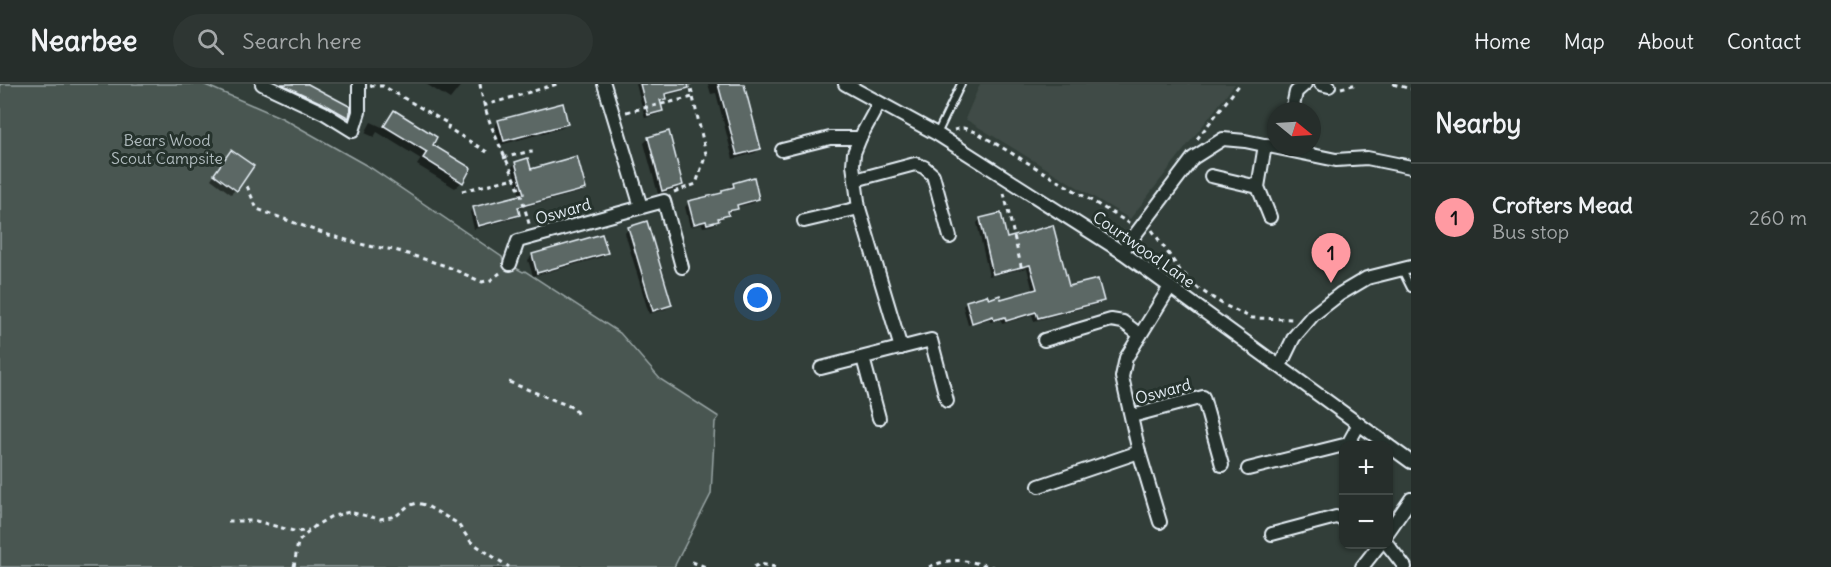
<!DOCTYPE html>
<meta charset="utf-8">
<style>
:root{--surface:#262e2b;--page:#2e3633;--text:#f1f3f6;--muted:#a4a8a9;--line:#424a47;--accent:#ff9aa2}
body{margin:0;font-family:Delius,sans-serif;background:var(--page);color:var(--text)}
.controls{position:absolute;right:18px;bottom:18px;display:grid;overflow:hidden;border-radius:12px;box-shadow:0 2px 4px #0004}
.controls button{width:54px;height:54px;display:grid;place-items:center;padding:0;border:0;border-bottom:2px solid var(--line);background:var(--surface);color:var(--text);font:30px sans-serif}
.compass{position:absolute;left:1267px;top:18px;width:54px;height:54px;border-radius:50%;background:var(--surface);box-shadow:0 2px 4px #0004;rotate:108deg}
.you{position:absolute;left:758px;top:214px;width:21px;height:21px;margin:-15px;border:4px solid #fff;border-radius:50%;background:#1a73e8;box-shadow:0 0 0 9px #1a73e833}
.badge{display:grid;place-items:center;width:39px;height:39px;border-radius:50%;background:var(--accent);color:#111;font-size:20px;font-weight:700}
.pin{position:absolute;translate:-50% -50px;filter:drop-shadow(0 2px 3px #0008)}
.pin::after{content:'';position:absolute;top:32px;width:21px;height:18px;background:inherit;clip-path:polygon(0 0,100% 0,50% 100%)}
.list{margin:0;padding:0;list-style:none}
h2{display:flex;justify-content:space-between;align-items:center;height:78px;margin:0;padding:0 24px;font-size:26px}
h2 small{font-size:20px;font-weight:400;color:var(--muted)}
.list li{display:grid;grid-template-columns:39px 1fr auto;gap:18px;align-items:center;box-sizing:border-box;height:108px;padding:0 24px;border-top:2px solid var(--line)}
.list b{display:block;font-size:22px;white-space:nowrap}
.list p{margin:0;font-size:20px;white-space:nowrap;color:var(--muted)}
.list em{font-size:20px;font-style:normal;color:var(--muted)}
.icon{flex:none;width:33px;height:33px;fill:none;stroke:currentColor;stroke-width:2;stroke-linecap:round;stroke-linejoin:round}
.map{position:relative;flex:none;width:1411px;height:483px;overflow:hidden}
header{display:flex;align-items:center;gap:36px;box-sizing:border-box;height:84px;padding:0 30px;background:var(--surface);border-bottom:2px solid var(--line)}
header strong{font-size:28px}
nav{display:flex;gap:33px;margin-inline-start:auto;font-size:21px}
.search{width:420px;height:54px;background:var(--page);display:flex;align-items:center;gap:15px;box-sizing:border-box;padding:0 21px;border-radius:33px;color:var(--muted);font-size:22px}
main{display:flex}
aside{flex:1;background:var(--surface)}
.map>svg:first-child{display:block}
.built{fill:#3f4b46}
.green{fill:#495651;stroke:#98a4a4;stroke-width:1.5}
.shadow{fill:#0007}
.building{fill:#5c6865;stroke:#e8f1f8;stroke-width:1.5}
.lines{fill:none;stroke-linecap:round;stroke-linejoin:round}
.lane-casing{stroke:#e8f1f8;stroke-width:10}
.street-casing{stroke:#e8f1f8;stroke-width:16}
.path{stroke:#e8f1f8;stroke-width:3;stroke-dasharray:4.5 4.5;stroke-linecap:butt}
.lane{stroke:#26332d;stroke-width:6}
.street{stroke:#26332d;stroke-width:12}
.labels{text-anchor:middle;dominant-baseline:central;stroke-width:6;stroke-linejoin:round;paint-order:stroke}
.park-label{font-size:16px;fill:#b0bbbe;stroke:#26332d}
.street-label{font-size:16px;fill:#e8f1f8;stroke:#26332d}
</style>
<header>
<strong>Nearbee</strong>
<div class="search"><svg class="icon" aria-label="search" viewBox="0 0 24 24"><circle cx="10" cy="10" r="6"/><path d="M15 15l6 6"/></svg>Search here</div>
<nav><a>Home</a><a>Map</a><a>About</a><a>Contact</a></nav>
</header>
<main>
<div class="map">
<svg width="1411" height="483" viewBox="0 0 1411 483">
<rect width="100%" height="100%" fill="#323e39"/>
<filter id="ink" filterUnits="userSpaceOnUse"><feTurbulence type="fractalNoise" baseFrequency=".0167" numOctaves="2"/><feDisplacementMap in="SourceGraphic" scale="12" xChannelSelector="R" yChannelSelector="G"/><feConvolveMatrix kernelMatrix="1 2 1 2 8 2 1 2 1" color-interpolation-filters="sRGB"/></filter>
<g filter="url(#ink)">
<polygon class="built" points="980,0 1235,0 1130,135 965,35"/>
<polygon class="green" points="0,0 203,0 282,34 371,84 502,173 503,177 523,188 525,187 620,249 660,295 719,333 715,338 711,410 674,483 0,483"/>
<g class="shadow">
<polygon points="266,0 305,0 349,24 347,33 343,37"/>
<polygon points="426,0 462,0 450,15"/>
<polygon points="636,0 686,0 687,4 683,7 664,12 664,14 659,18 661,27 658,30 645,34"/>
<polygon points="708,0 737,0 759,65 755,69 733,75 716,9 711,10"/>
<polygon points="394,28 462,98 455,104 417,81 421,75 377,48 374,53 365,49 371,38 382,43"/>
<polygon points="499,37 567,40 562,44 500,61 495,41"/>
<polygon points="649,54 681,101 677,105 658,110 644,59"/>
<polygon points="227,72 235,106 231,110 211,95"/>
<polygon points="516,79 530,87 584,104 581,108 517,125 518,130 515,134 474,145 470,128 474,125 520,112 512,83"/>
<polygon points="733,100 757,115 753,119 736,123 732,128 727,130 713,141 703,143 702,140 690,143 685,123 689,119 719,111"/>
<polygon points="981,135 1068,204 1102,216 1098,220 1034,237 1032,231 1002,240 1001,236 990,238 990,235 968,241 963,222 967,218 1000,217 1033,208 1027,184 989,192 977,139"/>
<polygon points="629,144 670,221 666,225 649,230 625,149"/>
<polygon points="601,152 606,168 602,173 533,192 528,176 532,172"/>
</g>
<g class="building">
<polygon points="281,0 308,0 351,23 349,34 328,22"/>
<polygon points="640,0 688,0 689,4 665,10 666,15 660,16 663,27 648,31"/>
<polygon points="718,0 744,0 761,65 737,71"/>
<polygon points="563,19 568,40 504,57 498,36"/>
<polygon points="394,26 437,53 433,61 471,84 463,99 423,74 427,68 384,42"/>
<polygon points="669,47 683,101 662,107 648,53"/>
<polygon points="231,66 254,82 237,107 214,90"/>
<polygon points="577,72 586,105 518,123 520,131 478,142 473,123 524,110 515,78 528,74 531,85"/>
<polygon points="754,93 759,115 737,121 738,125 728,127 729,131 718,134 719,137 707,140 706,137 694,140 688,117 722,109 722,106 734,103 733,99"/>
<polygon points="1001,129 1007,154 1053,141 1069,202 1098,195 1104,217 1038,234 1036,228 1006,237 1005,233 994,236 993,232 972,239 966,217 987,211 989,215 1000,211 1001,215 1037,205 1030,181 993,190 980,134"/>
<polygon points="647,137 672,221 653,227 628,143"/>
<polygon points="602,150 608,169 537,189 532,170"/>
</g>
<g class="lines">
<g class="lane-casing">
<g id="lane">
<polyline points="937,50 961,0"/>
<polyline points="1402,186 1411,204"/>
</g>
</g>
<g class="street-casing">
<g id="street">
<polyline points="262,0 324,29 353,47 359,28 359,0"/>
<polyline points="604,0 641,123"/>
<polyline points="845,0 937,50 1122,168 1411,378"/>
<polyline points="1321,0 1329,2"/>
<polyline points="879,19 860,54 854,69 853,81 859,124 901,264"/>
<polyline points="1292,27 1296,8 1305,0"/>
<polyline points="1265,61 1258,103 1270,133"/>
<polyline points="782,66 830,54 860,54"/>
<polyline points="1211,92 1258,103"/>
<polyline points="855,96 915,80 924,83 933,91 950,153"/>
<polyline points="804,137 859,124"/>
<polyline points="1122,168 1193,74 1223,55 1245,57 1336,76 1367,74 1411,83"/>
<polyline points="510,180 518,157 664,117 682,183"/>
<polyline points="1044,256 1111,236 1123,238 1140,251"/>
<polyline points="863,274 879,334"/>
<polyline points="1280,282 1294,253 1313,231 1340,210 1367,194 1411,183"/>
<polyline points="821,284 931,256 947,317"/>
<polyline points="1132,332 1203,313 1222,381"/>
<polyline points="1248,385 1348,360 1359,340"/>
<polyline points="1039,402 1139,368"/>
<polyline points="1160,438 1139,368 1122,293 1126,274 1170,203"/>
<polyline points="1388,448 1411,415"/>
<polyline points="1272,450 1336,433 1344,436"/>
<polyline points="1387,460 1405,483"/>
<polyline points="1362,483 1380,460"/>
</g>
</g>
<g class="path">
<path d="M 480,0 C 485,35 500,61 514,93 C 521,108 525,126 530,143"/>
<polyline points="1393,0 1411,5"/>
<polyline points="370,2 383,2 449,40 448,44 487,68"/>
<polyline points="1341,4 1357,0"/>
<polyline points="483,22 557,0"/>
<polyline points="626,28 693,13"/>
<polyline points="954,46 963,44 976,48 1129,139"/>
<polyline points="1197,55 1240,0"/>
<polyline points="503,74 531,67 532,74"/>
<polyline points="247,102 257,125 325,150 368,162 395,166 446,182 482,198 491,196 500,189"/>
<polyline points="462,107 515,94"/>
<polyline points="674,108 696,100 706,70 690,0"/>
<polyline points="1004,109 1022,186"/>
<polyline points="1152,146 1179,185 1199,205 1224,221 1252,234 1292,235"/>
<polyline points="509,298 574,324 579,333"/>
<polyline points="228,437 256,437 297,448 309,446"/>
<polyline points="692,478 706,483"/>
<polyline points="294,483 298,458 315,442 330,433 349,428 380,435 396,432 408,422 417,419 425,421 457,439 471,458 509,483"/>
<polyline points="754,483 760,480 775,483"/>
<path d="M 929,483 C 954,472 968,477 993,483"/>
</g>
<use href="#lane" class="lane"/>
<use href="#street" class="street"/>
</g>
</g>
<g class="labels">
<g class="park-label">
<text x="167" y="56">Bears Wood<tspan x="167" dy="18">Scout Campsite</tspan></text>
</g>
<g class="street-label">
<text transform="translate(563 127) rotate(-16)">Osward</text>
<text transform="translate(1144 165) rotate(35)">Courtwood Lane</text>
<text transform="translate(1163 307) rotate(-15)">Osward</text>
</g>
</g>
</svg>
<div class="controls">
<button>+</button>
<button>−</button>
</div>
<svg class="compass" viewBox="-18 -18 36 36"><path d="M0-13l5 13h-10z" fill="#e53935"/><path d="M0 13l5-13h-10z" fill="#a4a8a9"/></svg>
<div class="you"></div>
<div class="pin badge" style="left:1331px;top:199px">1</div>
</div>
<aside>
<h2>Nearby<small></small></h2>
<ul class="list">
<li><span class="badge">1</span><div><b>Crofters Mead</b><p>Bus stop</p></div><em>260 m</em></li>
</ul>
</aside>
</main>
